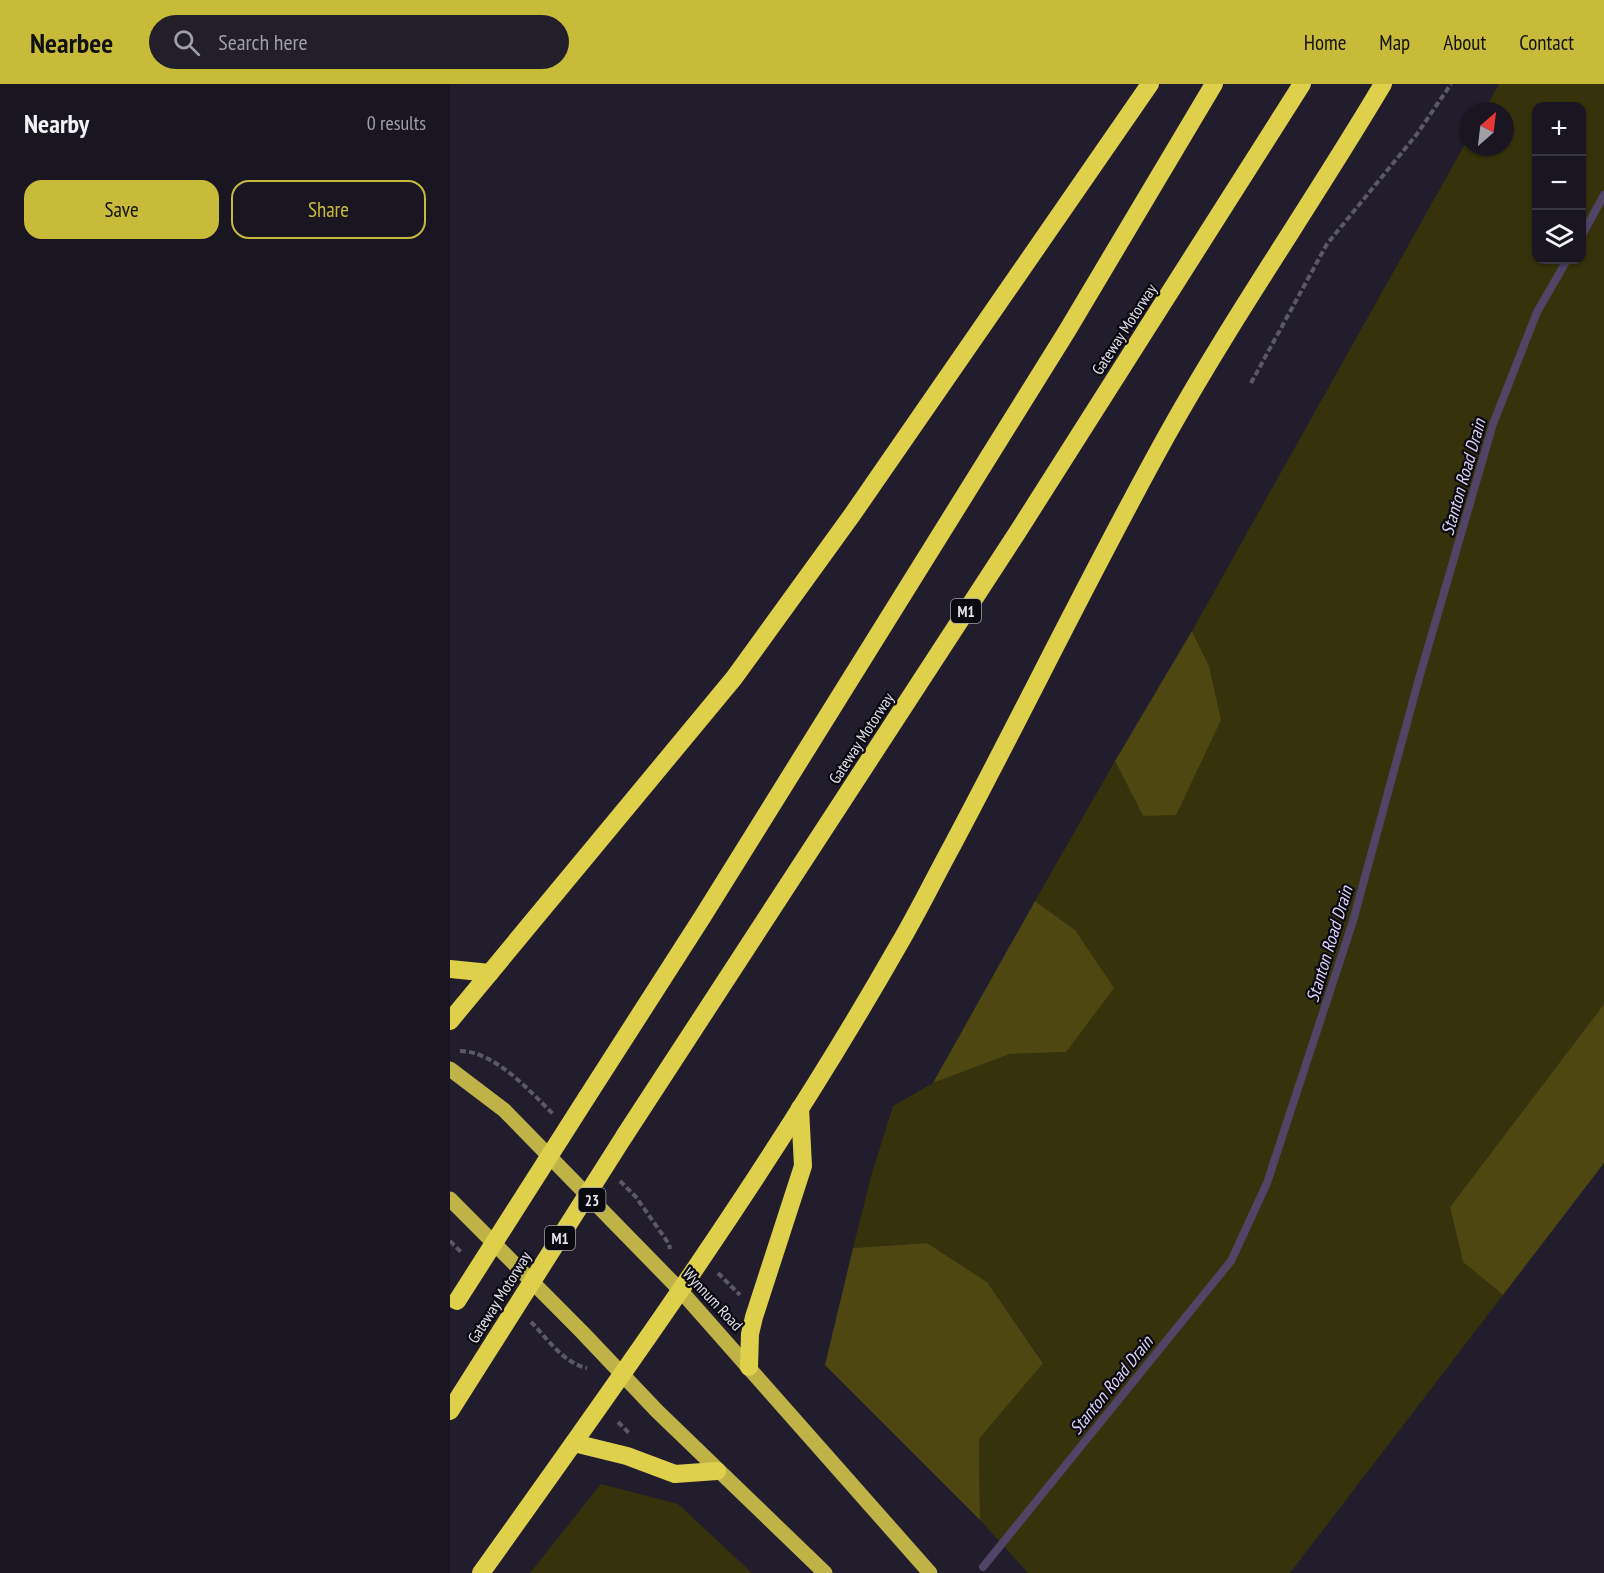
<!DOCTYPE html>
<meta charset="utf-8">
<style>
:root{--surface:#191622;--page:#221f2a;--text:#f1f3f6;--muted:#9f9fa5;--line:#373540;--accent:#c9bb3a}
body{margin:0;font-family:"PT Sans Narrow",sans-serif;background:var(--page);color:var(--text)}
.controls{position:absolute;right:18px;top:18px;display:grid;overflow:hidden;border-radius:12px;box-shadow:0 2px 4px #0004}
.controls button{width:54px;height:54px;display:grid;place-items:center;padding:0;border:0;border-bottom:2px solid var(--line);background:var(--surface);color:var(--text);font:30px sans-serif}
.compass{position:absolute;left:1010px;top:18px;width:54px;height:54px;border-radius:50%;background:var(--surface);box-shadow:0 2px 4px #0004;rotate:28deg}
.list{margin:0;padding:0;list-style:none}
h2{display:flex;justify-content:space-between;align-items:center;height:78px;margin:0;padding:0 24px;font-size:26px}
h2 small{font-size:20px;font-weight:400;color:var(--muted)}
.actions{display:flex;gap:12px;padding:18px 24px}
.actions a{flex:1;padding:14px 0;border:2px solid var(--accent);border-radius:18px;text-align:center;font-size:21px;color:var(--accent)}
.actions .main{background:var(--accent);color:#111}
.icon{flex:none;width:33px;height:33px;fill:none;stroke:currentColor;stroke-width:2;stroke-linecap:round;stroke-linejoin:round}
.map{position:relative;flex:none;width:1154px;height:1489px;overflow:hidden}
header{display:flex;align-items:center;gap:36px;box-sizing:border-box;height:84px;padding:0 30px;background:var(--accent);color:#111}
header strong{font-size:28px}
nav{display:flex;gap:33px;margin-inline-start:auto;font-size:21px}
.search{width:420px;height:54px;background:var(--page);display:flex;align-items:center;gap:15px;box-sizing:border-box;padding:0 21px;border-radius:33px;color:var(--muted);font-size:22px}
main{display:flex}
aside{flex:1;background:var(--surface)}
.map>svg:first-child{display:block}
.green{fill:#36320b;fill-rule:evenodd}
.forest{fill:#4e4711}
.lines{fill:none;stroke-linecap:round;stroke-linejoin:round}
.stream{stroke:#514467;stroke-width:8}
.path{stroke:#5c5967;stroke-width:4;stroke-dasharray:6 3;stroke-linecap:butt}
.primary{stroke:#bfb348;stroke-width:15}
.highway{stroke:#dfd04b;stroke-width:18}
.highway-bridge{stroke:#dfd04b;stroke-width:18}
.labels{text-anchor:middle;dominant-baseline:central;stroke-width:4.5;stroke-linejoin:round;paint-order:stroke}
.shield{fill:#0a0910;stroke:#a2a0aa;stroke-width:1.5}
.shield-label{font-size:15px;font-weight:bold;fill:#e3e1ec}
.street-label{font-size:16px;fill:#e3e1ec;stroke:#0a0910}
.water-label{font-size:18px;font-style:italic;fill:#dcd4f7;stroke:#0a0910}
</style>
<header>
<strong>Nearbee</strong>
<div class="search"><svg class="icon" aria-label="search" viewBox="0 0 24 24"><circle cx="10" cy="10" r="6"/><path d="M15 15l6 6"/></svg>Search here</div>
<nav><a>Home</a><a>Map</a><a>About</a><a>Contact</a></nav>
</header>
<main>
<aside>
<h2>Nearby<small>0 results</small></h2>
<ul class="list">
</ul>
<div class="actions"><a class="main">Save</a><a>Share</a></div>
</aside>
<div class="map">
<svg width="1154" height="1489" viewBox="0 0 1154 1489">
<rect width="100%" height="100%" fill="#211d2d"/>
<g class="green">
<path d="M 1049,0 L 1154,0 L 1154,920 L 1000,1123 L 1013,1178 L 1053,1211 L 840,1489 L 578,1489 L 530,1436 L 529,1355 L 593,1278 L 537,1198 L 477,1159 L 403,1164 L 422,1089 L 443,1022 L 483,999 L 560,970 L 616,968 L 625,846 L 585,817 L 665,677 L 693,732 L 759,582 L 742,547 L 1019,53 L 1019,63 L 1055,63 L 1055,27 L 1034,27 ZM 1086,22 L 1132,22 L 1132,176 L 1086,176 Z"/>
<polygon points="151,1400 228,1420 302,1489 80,1489"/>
</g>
<g class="forest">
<polygon points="742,547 759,582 771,636 726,731 693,732 665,677"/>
<polygon points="585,817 625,846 664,904 616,968 560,970 483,999"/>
<polygon points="1154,920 1154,1079 1053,1211 1013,1178 1000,1123"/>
<polygon points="477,1159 537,1198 593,1279 529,1355 530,1436 375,1281 403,1164"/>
</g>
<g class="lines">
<g class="stream">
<polyline points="1132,151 1154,111"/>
<polyline points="533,1483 781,1177 817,1099 903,837 970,591 1043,340 1087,228 1117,176"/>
</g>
<g class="path">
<polyline points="801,299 877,160 967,50 1001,0"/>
<path d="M 10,967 C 44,967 80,1007 103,1030"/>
<polyline points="170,1097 186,1113 219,1160 220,1165"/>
<polyline points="0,1157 12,1169"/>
<polyline points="268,1189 290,1211"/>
<path d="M 81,1238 C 97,1254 113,1279 137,1284"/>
<polyline points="168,1338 179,1349"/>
</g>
<g class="primary">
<polyline points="0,985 54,1026 230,1206 480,1489"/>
<polyline points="0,1115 132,1248 207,1327 375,1489"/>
</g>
<g class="highway">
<polyline points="0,885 40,889"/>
<polyline points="0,937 284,594 402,431 700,0"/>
<polyline points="137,1013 253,832 617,247 764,0"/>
<polyline points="175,1051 567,449 852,0"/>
<polyline points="299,1283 300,1250 304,1233 353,1082 350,1024"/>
<polyline points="0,1327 45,1256"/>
<polyline points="124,1359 177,1372 225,1390 267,1387"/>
<path d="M 31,1489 C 177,1285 324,1080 448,862 C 467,830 484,795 502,762 C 575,625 642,486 717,351 C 784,231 863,118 933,0"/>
</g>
<g class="highway-bridge">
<polyline points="7,1217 137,1013"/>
<polyline points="45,1256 175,1051"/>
</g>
</g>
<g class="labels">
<g class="shield">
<rect x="501" y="515" width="30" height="24" rx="4.5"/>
<rect x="128.5" y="1104" width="27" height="24" rx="4.5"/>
<rect x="95" y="1142" width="30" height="24" rx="4.5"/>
</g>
<g class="shield-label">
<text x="516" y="527">M1</text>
<text x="142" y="1116">23</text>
<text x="110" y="1154">M1</text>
</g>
<g class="street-label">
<text transform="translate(674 245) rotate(-57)">Gateway Motorway</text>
<text transform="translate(411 654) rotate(-57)">Gateway Motorway</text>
<text transform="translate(49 1213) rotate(-58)">Gateway Motorway</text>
<text transform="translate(263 1215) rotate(47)">Wynnum Road</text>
</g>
<g class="water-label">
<text transform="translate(1013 393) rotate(-74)">Stanton Road Drain</text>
<text transform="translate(879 860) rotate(-73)">Stanton Road Drain</text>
<text transform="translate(661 1301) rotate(-51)">Stanton Road Drain</text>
</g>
</g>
</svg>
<div class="controls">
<button>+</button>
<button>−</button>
<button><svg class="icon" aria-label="layers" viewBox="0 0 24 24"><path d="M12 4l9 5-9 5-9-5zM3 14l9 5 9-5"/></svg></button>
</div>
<svg class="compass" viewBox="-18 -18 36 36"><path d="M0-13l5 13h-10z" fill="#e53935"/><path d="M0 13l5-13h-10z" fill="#9f9fa5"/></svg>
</div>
</main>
